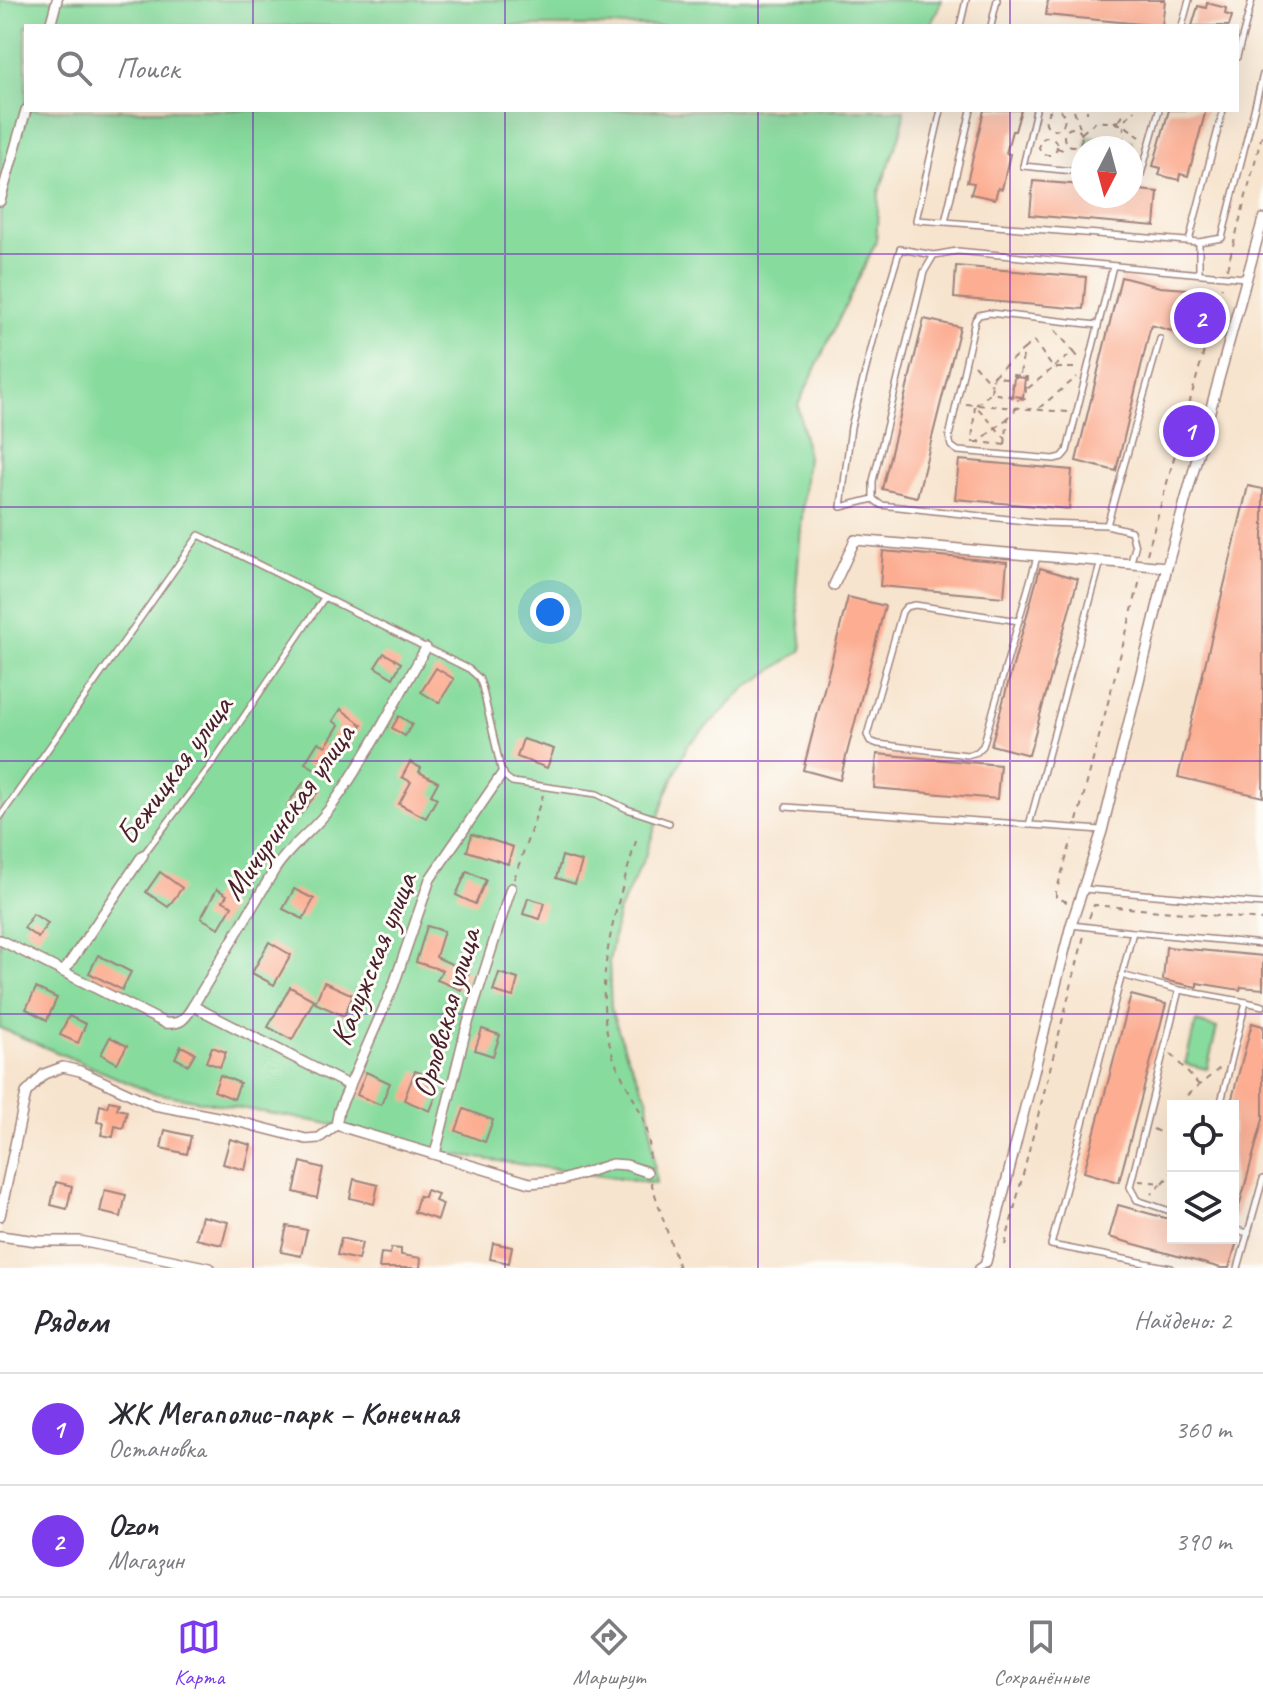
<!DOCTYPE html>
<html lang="ru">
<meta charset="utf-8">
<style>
:root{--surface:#fff;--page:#f2f2f3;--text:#2b2b33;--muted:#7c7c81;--line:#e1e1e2;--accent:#7c3aed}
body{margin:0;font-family:Caveat,sans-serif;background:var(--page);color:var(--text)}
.controls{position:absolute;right:24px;bottom:24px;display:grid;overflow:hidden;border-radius:0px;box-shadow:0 8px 32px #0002}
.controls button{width:72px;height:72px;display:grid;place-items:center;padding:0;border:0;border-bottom:2px solid var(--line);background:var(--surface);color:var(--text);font:40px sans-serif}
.compass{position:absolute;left:1071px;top:136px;width:72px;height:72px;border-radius:50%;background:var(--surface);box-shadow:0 8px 32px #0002;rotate:186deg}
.you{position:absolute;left:550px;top:612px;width:28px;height:28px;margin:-20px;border:6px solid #fff;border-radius:50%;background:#1a73e8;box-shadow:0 0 0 12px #1a73e833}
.badge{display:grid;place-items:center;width:52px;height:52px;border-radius:50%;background:var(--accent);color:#fff;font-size:26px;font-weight:700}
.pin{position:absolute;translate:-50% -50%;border:4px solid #fff;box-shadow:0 2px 8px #0006}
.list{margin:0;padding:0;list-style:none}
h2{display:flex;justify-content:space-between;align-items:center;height:104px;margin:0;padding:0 32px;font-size:34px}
h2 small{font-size:26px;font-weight:400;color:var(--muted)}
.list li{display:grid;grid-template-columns:52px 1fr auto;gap:24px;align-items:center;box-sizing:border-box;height:112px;padding:0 32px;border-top:2px solid var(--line)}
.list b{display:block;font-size:30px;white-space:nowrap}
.list p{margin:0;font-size:26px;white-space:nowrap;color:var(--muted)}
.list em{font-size:26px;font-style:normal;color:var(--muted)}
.icon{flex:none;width:44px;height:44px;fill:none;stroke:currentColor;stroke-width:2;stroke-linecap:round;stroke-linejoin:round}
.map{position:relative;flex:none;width:1263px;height:1268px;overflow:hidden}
.search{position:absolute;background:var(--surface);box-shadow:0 8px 32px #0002;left:24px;right:24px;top:24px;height:88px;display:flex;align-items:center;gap:20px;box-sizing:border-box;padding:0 28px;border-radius:0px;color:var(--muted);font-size:30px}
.sheet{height:328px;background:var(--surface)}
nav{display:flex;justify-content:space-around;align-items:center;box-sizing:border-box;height:112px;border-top:2px solid var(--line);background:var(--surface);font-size:22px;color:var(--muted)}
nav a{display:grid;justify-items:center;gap:4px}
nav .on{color:var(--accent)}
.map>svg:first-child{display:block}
.green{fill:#87db9d;stroke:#687d64;stroke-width:2}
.building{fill:#fcad92}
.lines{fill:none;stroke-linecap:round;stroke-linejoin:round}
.lane-casing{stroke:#a0827c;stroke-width:8}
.street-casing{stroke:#a0827c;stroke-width:12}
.path{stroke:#a0827c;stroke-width:2;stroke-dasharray:6 6;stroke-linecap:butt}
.lane{stroke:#fff;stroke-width:5}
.street{stroke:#fff;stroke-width:9}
.grid{fill:none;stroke:#7b2cbf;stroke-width:2;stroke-opacity:0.55}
.labels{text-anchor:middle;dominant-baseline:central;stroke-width:6;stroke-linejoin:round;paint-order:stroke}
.street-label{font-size:32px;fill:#4a1f2b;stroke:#fdfcf7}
</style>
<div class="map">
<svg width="1263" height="1268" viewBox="0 0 1263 1268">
<rect width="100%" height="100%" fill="#fdfcf7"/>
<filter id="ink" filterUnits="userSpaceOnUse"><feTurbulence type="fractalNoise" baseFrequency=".0125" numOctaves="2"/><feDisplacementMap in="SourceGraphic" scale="16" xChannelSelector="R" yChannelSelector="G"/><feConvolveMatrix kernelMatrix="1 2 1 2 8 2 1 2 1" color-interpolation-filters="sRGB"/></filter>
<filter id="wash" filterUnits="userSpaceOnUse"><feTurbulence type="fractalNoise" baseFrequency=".006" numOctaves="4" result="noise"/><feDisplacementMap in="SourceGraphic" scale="32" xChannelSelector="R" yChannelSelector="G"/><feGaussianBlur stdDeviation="1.8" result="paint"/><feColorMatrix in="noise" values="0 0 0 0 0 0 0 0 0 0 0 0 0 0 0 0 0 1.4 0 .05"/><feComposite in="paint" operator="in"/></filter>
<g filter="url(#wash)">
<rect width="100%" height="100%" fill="#f7e4ce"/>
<g class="green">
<polygon points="0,0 942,0 930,26 26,26 26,110 904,110 902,129 879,192 876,242 798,405 807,455 796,590 802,650 746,688 687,746 666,795 647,852 618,913 609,962 611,1010 627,1055 648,1099 656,1184 436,1152 336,1125 150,1092 0,1028"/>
<polygon points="1087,137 1132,142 1131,149 1086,148"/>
<polygon points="1196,1022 1217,1028 1207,1069 1185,1064"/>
</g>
<g id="blocks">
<g class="building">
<polygon points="1048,0 1165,0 1162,26 1046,15"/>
<polygon points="1207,3 1226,8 1225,14 1232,16 1229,26 1192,26 1198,6 1206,8"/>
<polygon points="984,110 1021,110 1015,131 1012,131 1006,153 1010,154 1002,189 998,188 995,199 971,194 974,183 967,182"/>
<polygon points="1169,110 1206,110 1188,176 1180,174 1179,180 1159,175 1161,168 1153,166"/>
<polygon points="1033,181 1083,185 1083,196 1131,196 1131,189 1158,192 1155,226 1030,215"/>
<polygon points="956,266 1086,277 1083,309 954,298"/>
<polygon points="1121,277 1160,287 1214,291 1203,340 1151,325 1116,471 1076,461"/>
<polygon points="924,319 960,327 917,497 882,489"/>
<polygon points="1014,377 1025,378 1023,397 1012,396"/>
<polygon points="959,460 1072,470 1069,509 955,499"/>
<polygon points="1248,486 1263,489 1263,797 1178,777"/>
<polygon points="883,551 1007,562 1004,597 880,586"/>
<polygon points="1040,568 1078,579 1029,755 991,745"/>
<polygon points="848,597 885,606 840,780 803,770"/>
<polygon points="384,653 401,663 393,678 375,667"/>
<polygon points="436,668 454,679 439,703 421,692"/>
<polygon points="341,709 362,725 351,743 346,740 325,775 305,763 318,742 326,746 339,725 333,721"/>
<polygon points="399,716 412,724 405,736 392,728"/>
<polygon points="523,739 554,749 547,768 517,757"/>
<polygon points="877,754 1000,765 997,799 874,788"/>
<polygon points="410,762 421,768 419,772 438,782 431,795 437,798 426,818 399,804 411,782 402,777"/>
<polygon points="304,782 318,792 300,815 287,805"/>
<polygon points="472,834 513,847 508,864 467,851"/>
<polygon points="562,856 582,862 575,884 556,878"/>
<polygon points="467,871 486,880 475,904 456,895"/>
<polygon points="160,872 182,888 168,907 146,892"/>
<polygon points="217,889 227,895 223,901 232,906 219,928 201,918"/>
<polygon points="294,889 314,899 303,919 283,909"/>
<polygon points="528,898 545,903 540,919 523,914"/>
<polygon points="33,914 48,923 38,938 24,928"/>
<polygon points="427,926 444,931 436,957 469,972 461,990 437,980 442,970 416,962"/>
<polygon points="269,942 291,955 274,985 252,973"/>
<polygon points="1166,947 1263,956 1263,989 1241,987 1240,990 1197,983 1197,987 1163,980"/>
<polygon points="98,955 131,972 122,990 89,973"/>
<polygon points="499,973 518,979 513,997 493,991"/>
<polygon points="324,982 353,995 344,1016 315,1003"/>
<polygon points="290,987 314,1000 292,1040 268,1027"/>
<polygon points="36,988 57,998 47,1020 26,1009"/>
<polygon points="1131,995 1166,1004 1119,1182 1084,1172"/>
<polygon points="69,1016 86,1024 78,1043 60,1035"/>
<polygon points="1252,1023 1263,1026 1263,1119 1236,1218 1233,1217 1233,1106 1230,1106"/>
<polygon points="482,1029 500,1035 493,1056 475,1050"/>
<polygon points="110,1037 127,1046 117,1063 101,1054"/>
<polygon points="181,1046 195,1053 188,1065 175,1058"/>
<polygon points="212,1047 226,1052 220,1067 206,1062"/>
<polygon points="415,1071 432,1077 430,1084 439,1088 430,1111 404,1100"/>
<polygon points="366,1072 390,1083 381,1105 357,1095"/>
<polygon points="220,1075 240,1083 234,1099 214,1091"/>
<polygon points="109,1101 119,1103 117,1109 127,1111 123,1128 115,1126 113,1137 101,1135 104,1123 97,1122 100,1105 107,1107"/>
<polygon points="464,1109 493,1120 485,1142 456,1131"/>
<polygon points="165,1130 191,1136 187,1154 161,1148"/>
<polygon points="230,1139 251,1145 245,1170 223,1164"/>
<polygon points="301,1162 323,1168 317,1198 294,1192"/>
<polygon points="354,1179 378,1185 374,1204 350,1198"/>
<polygon points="56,1182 72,1186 67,1209 51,1205"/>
<polygon points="105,1190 126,1195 121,1217 100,1212"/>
<polygon points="426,1190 438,1194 435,1201 443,1204 438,1220 414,1212 419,1196 424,1197"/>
<polygon points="1118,1205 1173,1220 1173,1238 1238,1238 1229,1268 1221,1268 1109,1237"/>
<polygon points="202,1216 228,1222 222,1245 196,1239"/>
<polygon points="287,1226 307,1230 301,1256 281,1252"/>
<polygon points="341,1238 362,1243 358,1260 337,1255"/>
<polygon points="493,1243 512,1247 509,1263 490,1259"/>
<polygon points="391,1248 401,1249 401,1255 421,1258 420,1268 379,1268 381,1253 390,1254"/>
</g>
</g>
</g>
<g filter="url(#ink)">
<use href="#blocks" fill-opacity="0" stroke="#a0827c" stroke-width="2"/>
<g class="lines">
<g class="lane-casing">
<g id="lane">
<polyline points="960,26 966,0"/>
<polyline points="991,26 997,0"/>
<polyline points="1182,26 1189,0"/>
<polyline points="1237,57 1252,0"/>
<polyline points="941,110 916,220 945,222"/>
<polyline points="971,110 945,222 1199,242 1222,238 1263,74"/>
<polyline points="1036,110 1023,166 1083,172"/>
<polyline points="1131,177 1140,178 1159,110"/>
<polyline points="1189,241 1223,110"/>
<polyline points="1199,242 1199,272"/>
<polyline points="934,255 900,249 878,322 851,427 841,507 873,499 881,505 1044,523 1107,525"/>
<polyline points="1097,325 989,313 979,315 975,320 949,437 951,446 958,451 1054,459 1062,457 1067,451 1113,266"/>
<polyline points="873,499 873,481 924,272 934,255 957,251 1245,278"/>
<polyline points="1131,562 1135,547 1131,531 1107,525 1160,339"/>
<polyline points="1019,621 915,605 906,607 902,612 867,735 870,741 878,744 967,755 977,752 983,746 1037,557"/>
<polyline points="786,807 1101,830"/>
<polyline points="0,817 199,535 469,669 479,678 482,686 502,774 512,782 597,794 627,809 669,823"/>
<polyline points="1029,825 1101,561"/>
<polyline points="143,855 209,768 324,598"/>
<polyline points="1083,889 1263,904"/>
<polyline points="1071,925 1133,932"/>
<polyline points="1121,975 1179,990 1130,1187 1137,1200 1173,1212"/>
<polyline points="1179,990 1246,1002"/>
<polyline points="1220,1106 1246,1002 1263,1006"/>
<polyline points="1233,1229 1248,1233"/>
<polyline points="978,1268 986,1262"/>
<polyline points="1171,1268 1051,1245 1133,932 1263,944"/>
<polyline points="1238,1268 1263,1179"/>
</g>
</g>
<g class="street-casing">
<g id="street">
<polyline points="50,26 57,0"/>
<polyline points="0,201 26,110"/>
<polyline points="834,585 855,540 1167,567"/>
<path d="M 0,940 L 165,1023 C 181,1025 185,1019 193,1006 L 350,1086"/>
<polyline points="64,971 143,855"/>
<path d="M 193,1006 L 275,869 C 292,843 316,829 333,804 C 367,757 397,698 426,648"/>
<polyline points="336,1125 530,1183 562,1180 612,1164 626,1165 647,1172"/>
<polyline points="435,1154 466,1029 511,888"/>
<polyline points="0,1216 26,1093 44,1074 63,1067 80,1071 154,1105 228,1119 306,1139 319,1138 336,1125 339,1110 393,987 430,879 502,774"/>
<polyline points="0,1236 37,1241 80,1241 210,1268"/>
<polyline points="986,1262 1071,925 1102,831 1167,567 1263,219"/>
</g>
</g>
<g class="path">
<path d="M 1051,110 C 1033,127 1065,141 1065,116 L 1060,110"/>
<path d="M 1074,110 L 1082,133 L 1095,122 C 1114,121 1120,126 1135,110"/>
<polyline points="1087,113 1087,110"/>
<polyline points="1120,120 1125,110"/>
<polyline points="1115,123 1124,125 1140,137"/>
<circle cx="1073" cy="137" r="9"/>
<circle cx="1048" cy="146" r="9"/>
<polyline points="1123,143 1124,126"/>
<polyline points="1057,148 1063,150 1067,146"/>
<polyline points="1080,162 1082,144"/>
<polyline points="1227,269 1263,131"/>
<polyline points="1024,349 1034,341 1053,368 1026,390"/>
<polyline points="1074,352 1081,361"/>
<polyline points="974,365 992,385"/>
<polyline points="1054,367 1074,352 1055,330"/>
<polyline points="1056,368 1077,368"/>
<polygon points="1013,375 1027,377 1025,399 1010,397"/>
<polyline points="993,376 1024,349 1020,374"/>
<polyline points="991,392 993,376 1011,379"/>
<polyline points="966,404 1067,412"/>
<polyline points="976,405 991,393 1009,396"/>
<polyline points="1039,408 1077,377"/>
<polyline points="978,442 972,442 975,405 1006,439"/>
<polyline points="1005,445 978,442 1008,418"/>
<polyline points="1005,445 1008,418 1017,408 1018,399"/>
<polyline points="1147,554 1222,287"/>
<polyline points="1077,821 1141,576"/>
<path d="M 636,841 C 617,905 592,979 610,1046 C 620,1086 654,1116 649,1160"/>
<polyline points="514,879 543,795"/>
<polyline points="1067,902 1056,897 1056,892 1072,839"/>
<polyline points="1089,918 1094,905 1263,920"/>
<polyline points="1171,1054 1199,1085"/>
<polyline points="1190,1106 1186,1096 1220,1068"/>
<polyline points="1153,1129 1173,1139"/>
<polyline points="1139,1181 1162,1183 1152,1194"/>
<polyline points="651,1182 679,1268"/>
<polyline points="1163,1183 1173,1171"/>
<polyline points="1005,1245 1084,936"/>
</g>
<use href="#lane" class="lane"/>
<use href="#street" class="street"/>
</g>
</g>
<path class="grid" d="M 253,0 L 253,26M 505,0 L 505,26M 758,0 L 758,26M 1010,0 L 1010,26M 253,110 L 253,1268M 505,110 L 505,1268M 758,110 L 758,1268M 1010,110 L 1010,1268M 0,254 L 1263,254M 0,507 L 1263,507M 0,761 L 1263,761M 0,1014 L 1263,1014"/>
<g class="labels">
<g class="street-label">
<text transform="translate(174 770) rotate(-54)">Бежицкая улица</text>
<text transform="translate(288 812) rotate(-55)">Мичуринская улица</text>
<text transform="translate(373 959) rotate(-68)">Калужская улица</text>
<text transform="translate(446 1013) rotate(-74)">Орловская улица</text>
</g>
</g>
</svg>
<div class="controls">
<button><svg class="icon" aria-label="locate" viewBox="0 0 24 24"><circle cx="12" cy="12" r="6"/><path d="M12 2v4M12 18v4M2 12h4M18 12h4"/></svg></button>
<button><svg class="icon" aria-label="layers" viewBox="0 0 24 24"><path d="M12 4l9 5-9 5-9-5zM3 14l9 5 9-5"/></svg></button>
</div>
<svg class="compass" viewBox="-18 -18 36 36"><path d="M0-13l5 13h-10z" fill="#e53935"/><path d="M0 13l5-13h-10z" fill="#7c7c81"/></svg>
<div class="you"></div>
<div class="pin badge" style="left:1189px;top:431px">1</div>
<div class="pin badge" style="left:1200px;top:318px">2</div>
<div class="search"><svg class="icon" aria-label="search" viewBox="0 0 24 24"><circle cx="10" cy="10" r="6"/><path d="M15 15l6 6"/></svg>Поиск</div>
</div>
<section class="sheet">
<h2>Рядом<small>Найдено: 2</small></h2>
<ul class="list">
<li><span class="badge">1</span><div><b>ЖК Мегаполис-парк – Конечная</b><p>Остановка</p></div><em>360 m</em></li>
<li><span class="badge">2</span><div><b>Ozon</b><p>Магазин</p></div><em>390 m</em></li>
</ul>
</section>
<nav>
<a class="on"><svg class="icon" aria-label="map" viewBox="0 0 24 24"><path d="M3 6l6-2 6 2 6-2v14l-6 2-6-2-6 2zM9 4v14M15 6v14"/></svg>Карта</a>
<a><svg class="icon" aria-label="directions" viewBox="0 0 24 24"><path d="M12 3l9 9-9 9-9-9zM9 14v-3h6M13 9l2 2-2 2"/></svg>Маршрут</a>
<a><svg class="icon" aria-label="saved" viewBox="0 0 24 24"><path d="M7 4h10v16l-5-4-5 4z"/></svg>Сохранённые</a>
</nav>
